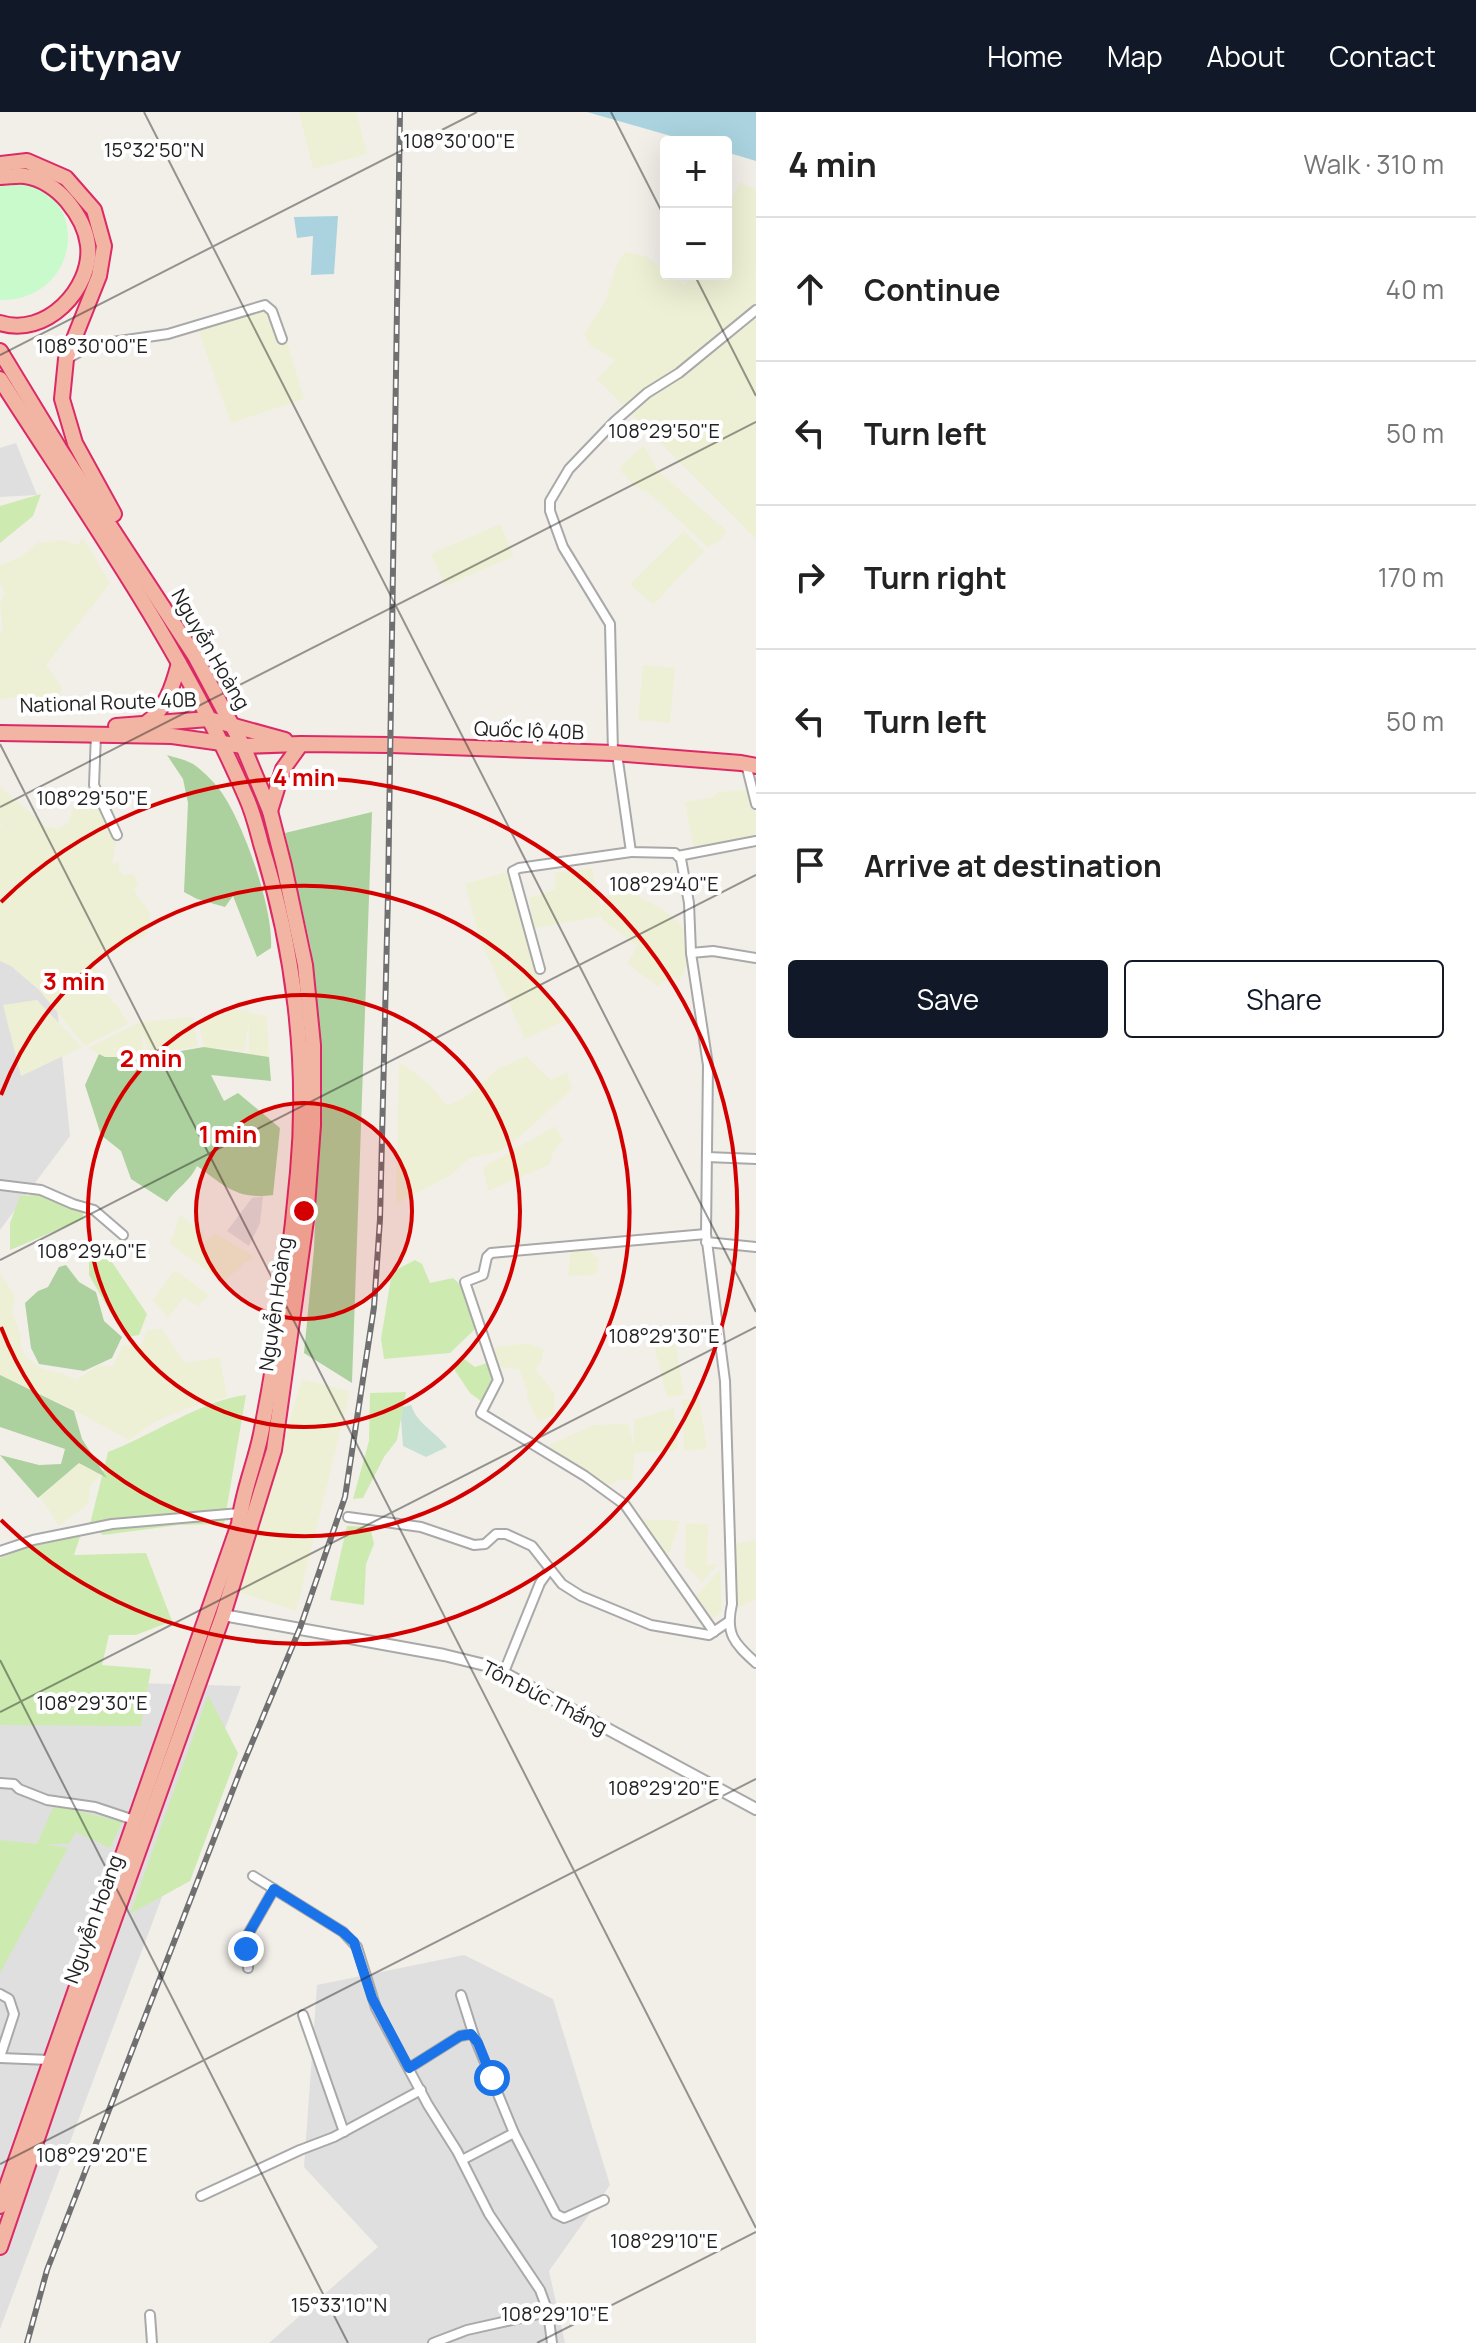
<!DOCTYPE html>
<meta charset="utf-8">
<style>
:root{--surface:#fff;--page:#f6f6f6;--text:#222;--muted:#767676;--line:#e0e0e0;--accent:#111827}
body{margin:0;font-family:Manrope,sans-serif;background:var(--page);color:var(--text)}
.controls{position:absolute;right:24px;top:24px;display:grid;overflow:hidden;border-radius:8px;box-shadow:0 8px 32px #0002}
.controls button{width:72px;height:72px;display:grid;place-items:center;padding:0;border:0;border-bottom:2px solid var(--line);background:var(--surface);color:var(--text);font:40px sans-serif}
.stop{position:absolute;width:24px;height:24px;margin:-18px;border:6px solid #1a73e8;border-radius:50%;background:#fff}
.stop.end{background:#1a73e8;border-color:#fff;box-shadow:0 2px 8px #0008}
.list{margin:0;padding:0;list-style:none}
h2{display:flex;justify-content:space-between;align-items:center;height:104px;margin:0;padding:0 32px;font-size:34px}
h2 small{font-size:26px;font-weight:400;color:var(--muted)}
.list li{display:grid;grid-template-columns:52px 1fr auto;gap:24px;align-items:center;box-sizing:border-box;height:144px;padding:0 32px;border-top:2px solid var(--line)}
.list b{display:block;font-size:30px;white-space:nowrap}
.list em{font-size:26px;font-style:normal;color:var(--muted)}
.actions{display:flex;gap:16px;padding:24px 32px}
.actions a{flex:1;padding:18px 0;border:2px solid var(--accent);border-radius:8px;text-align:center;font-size:28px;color:var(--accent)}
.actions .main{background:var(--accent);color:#fff}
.icon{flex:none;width:44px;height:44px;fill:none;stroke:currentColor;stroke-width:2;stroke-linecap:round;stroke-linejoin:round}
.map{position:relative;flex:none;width:756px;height:2231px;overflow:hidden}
header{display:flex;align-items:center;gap:48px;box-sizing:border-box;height:112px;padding:0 40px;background:var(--accent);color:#fff}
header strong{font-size:38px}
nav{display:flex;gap:44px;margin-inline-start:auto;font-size:28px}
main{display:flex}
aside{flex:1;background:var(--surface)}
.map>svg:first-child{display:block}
.residential{fill:#e0dfdf}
.farmland{fill:#eef0d5}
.grass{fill:#cdebb0}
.forest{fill:#add19e}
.wetland{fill:#c6e0d4}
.park{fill:#c8facc}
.water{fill:#aad3df}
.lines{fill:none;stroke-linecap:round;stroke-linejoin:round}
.minor-casing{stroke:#a9a9a9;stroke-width:12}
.tertiary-casing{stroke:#a9a9a9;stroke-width:14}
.trunk-casing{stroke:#dc2a67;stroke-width:18}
.minor{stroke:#fff;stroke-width:8}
.tertiary{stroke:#fff;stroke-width:10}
.trunk{stroke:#f2b4a3;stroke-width:14}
.rail-casing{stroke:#707070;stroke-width:6}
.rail{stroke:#fff;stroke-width:3;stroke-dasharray:9;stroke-linecap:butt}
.route{stroke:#1a73e8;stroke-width:10}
.ticks{fill:none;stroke:#222;stroke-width:2;stroke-opacity:0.45}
.ring{fill:none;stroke:#d40000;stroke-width:4}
.labels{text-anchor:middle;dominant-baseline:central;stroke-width:8;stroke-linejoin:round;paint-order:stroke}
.street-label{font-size:20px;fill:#222;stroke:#fff}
.ticks-label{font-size:20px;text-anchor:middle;fill:#222;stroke:#fff;stroke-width:8;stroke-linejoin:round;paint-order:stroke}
.centre{fill:#d40000;stroke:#fff;stroke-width:4}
.ring-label{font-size:24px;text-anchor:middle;font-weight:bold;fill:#d40000;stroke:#fff;stroke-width:8;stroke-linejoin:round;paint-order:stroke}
</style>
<header>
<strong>Citynav</strong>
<nav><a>Home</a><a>Map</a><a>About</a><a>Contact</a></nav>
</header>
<main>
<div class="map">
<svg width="756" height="2231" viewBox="0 0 756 2231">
<rect width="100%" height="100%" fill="#f2efe9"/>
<g class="residential">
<polygon points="16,331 37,383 0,385 0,336"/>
<polygon points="0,819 54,864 70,1024 0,1118"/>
<polygon points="263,1084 260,1111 249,1134 227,1119 252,1086"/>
<polygon points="0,1567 241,1574 0,2217"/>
<polygon points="464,1843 553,1887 610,2073 549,2159 565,2231 269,2231 378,2135 304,2055 317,1873"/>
</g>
<g class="farmland">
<polygon points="299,0 356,0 367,42 313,57"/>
<polygon points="740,70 756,78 756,427 597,267 615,248 591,234 584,223 606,188 616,153 625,140 645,144 684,173 696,162 726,162 726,99"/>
<polygon points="276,192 304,287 231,311 197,215"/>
<polygon points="644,333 658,359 727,419 718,430 708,435 648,380 635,375 620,358 624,351"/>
<polygon points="500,412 514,444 445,474 431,442"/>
<polygon points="684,419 704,439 653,493 630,472"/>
<polygon points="83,425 110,471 46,553 62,576 60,582 40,588 16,585 0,588 0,520 3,519 0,490 5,480 0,472 0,453 21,445 37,431 63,428 78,433"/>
<polygon points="643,553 675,556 670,611 638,608"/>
<polygon points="0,675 47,715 57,717 69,711 73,696 93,690 107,701 116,728 112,752 119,750 119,758 124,763 133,761 138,773 133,778 149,799 151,811 144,815 148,822 101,845 95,852 106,882 118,895 128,912 85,934 39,878 11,854 0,849 0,714 7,719 0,712"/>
<polygon points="749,678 756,703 756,727 694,738 685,690 713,685 718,680"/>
<polygon points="592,756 602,801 604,785 618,780 636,783 664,798 686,817 683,824 688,852 679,869 671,864 658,874 627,852 638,834 602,808 602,804 534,816 529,783 531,785 555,778 555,761"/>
<polygon points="506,760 517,766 539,857 540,877 551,886 555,896 564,896 568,907 525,927 479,825 465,772"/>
<polygon points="37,888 82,935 21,964 3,893"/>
<polygon points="226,897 250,899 250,901 267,904 269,945 249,942 249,910 244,939 204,935 199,914 209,903"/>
<polygon points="193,905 198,934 149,943 141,915 144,942 131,948 112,949 88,936 140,910"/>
<polygon points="526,944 551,968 567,960 572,977 522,1023 499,1040 470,1046 451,1063 396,1092 399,950 427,970 447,993 464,986 498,957"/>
<polygon points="555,1014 563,1028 554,1038 549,1053 488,1079 483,1055"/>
<polygon points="180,1103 204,1121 204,1130 216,1122 255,1145 245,1151 223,1170 170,1132"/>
<polygon points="571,1136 589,1139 599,1147 596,1163 568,1164"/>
<polygon points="175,1158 209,1183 198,1194 184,1185 168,1206 153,1188"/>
<polygon points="0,1161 15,1184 12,1200 21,1224 20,1234 26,1245 42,1257 62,1261 76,1268 98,1254 113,1254 122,1234 142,1232 147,1218 162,1217 185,1251 220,1245 227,1285 194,1294 156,1309 129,1328 55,1288 27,1280 0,1263"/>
<polygon points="674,1224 684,1283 667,1285 654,1232"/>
<polygon points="527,1231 544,1238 541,1250 535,1257 555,1282 554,1303 538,1309 526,1285 528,1281 519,1257 499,1255 491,1236"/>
<polygon points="302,1267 350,1279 296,1499 239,1480"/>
<polygon points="699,1286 707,1337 684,1339 682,1288"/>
<polygon points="674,1296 678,1338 635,1341 632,1369 621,1367 609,1374 547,1334 593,1313 628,1312 634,1335 634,1308"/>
<polygon points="79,1350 101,1362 90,1375 88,1392 59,1414 40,1384"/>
<polygon points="641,1407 680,1409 668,1445"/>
<polygon points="686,1411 708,1412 707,1453 718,1452 702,1470 685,1453"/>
<polygon points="756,1428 756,1487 738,1496 729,1433"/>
<polygon points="720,1458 722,1499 713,1507 696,1484"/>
</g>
<g class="grass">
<polygon points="41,382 33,404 0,431 0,394"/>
<polygon points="48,1082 83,1091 83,1107 10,1138 10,1111 20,1084"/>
<polygon points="99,1131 147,1202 139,1223 127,1225 116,1210 89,1163 89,1137"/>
<path d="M 415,1148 L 422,1152 L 430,1171 L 453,1166 C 465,1175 469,1191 478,1203 L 475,1217 L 450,1241 L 384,1247 L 381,1227 L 392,1160 Z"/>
<polygon points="464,1247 475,1255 487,1251 498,1263 487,1286 481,1289 470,1281 452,1254"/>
<polygon points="406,1280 397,1328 384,1345 363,1386 353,1387 369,1329 370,1281"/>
<path d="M 246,1283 L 224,1412 L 179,1413 L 103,1423 L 90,1412 L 108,1340 C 151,1324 202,1288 246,1283 Z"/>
<polygon points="84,1413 74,1443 146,1441 172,1509 136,1523 109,1523 102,1553 151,1557 141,1614 0,1613 0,1446"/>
<polygon points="347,1414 370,1415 374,1432 366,1452 364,1493 330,1488"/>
<polygon points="208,1583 238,1641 190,1769 130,1802"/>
<polygon points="54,1693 122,1710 110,1736 76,1720 69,1732 45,1732 68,1736 0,1861 0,1728 37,1732"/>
</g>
<g class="forest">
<path d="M 167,643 C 176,646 188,648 196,654 C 205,661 216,672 222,681 C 244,713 274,798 271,836 L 257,845 L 233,784 L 225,795 L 197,787 L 184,780 L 188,691 L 183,667 Z"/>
<polygon points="372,700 352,1271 304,1241 314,1137 320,979 311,837 285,721"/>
<path d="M 204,935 L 269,945 L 271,969 L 211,963 L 224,989 L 238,981 L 280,1016 L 273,1083 C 237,1088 225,1074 197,1054 C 191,1068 176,1077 167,1090 L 131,1067 L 121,1039 L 101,1023 L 85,973 L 99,942 L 105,945 L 146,945 Z"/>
<polygon points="66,1153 79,1170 96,1180 104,1209 122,1225 112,1246 84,1259 39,1252 31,1236 25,1191 38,1179 48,1175 59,1155"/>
<polygon points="0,1263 74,1299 82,1327 107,1366 79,1351 38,1386 0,1343 39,1353 61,1352 65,1337 0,1315"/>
</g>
<path class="wetland" d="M 411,1293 C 418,1313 435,1319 447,1335 L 426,1345 L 403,1334 L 401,1307 L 403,1295 Z"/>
<path class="park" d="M 0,66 C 10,67 22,67 31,71 C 94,98 72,190 0,188 Z"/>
<g class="water">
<polygon points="587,0 756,0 756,49 726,40 726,30 692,30"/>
<polygon points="338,104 334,162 311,163 313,124 297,126 294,105"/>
</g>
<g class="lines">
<g class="minor-casing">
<g id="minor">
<polyline points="67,247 91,233 168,222 265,193 272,199 282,227"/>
<polyline points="96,622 94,673 117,723"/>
<polyline points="613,641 610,512 563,435 550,399 550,389 569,357 615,309 647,281 679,261 756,198"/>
<path d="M 617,642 L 631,740 L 675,741 L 681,747 L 689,791 L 691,841 L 708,953 L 706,1122 L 725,1269 L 732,1492 C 725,1522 734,1531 756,1551"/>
<polyline points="746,652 756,692"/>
<polyline points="678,744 756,729"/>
<polyline points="691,841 713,839 756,846"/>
<polyline points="540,857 513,759 519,756 631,740"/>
<polyline points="707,1045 756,1047"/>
<polyline points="0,1073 41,1078 73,1092 94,1098 123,1123"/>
<polyline points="706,1122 491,1141 487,1145 483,1163 465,1170 498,1268 481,1301 585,1364 625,1393 714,1520"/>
<polyline points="706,1130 756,1135"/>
<polyline points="348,1405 421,1415 474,1433 485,1432 496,1422 506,1422 532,1434 562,1472 581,1484 651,1513 709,1523 728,1510"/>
<polyline points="0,1439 33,1428 112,1412 240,1401"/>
<polyline points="504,1560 540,1471 550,1457"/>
<polyline points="0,1671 14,1672 19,1677 47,1688 95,1695 134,1708"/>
<polyline points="253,1764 343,1820 357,1835 376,1896 428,1993 457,2039 489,2102 540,2178 548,2200 552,2231"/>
<polyline points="248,1856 246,1826 274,1777"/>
<polyline points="0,1882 9,1887 14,1902 0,1945"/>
<polyline points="461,1883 474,1924"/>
<polyline points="303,1903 344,2020"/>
<polyline points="0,1946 50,1948"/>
<polyline points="409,1956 460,1924 471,1922 474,1924 514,2021 556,2102 564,2106 569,2104 604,2088"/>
<polyline points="462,2048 514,2021"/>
<polyline points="201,2084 300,2038 334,2025 421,1978"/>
<polyline points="150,2203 152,2231"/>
<polyline points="433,2231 467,2218 548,2200"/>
</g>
</g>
<g class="tertiary-casing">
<polyline id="tertiary" points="223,1503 444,1543 493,1555 756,1697"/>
</g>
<g class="trunk-casing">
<g id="trunk">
<polyline points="0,52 27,49 66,66 94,98 104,134 99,164 66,247 62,287 75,331 114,402"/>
<path d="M 0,65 C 8,65 17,63 25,64 C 41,66 57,77 67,89 C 77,101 86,116 88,133 C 93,177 45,226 0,211"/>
<polyline points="0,239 59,336 195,544 243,634 270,699 284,754 305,853 313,933 313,1013 306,1108 274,1338 223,1503 69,1933 0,2135"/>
<path d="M 0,267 C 87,403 182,536 246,685 C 253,700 257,717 261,732 C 294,837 308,951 298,1060 C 290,1148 278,1236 261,1322 C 255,1352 242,1381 239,1412 L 0,2094"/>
<path d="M 145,612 C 166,597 173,574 179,551"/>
<polyline points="116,614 209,607 285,628"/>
<polyline points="0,621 172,624 243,634 301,632 391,633 613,641 741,651 756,654"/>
<polyline points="270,699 283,657 301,632"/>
</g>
</g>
<use href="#minor" class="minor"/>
<use href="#tertiary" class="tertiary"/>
<use href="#trunk" class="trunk"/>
<g class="rail-casing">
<polyline id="rail" points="27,2231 47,2158 241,1657 300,1516 345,1385 374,1195 380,1107 388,783 400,0"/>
</g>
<use href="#rail" class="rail"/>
</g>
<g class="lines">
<polyline class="route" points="246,1837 246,1826 274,1777 343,1820 354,1830 372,1886 409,1956 460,1924 471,1922 478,1931 492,1966"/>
</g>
<path class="ticks" d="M 144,0 L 756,1200M 611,0 L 666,108M 694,162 L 756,284M 0,243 L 477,0M 0,632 L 756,2116M 0,695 L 756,310M 0,1148 L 756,763M 0,1548 L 348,2231M 0,1600 L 756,1215M 0,2052 L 756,1667M 537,2231 L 756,2120"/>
<circle cx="304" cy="1099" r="108" fill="#d40000" fill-opacity=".12"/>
<g class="ring">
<circle cx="304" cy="1099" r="108"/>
<circle cx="304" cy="1099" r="216"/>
<path d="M1 983A325 325 0 1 1 1 1215"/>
<path d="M1 790A433 433 0 1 1 1 1408"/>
</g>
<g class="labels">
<g class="street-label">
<text transform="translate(211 537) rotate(60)">Nguyễn Hoàng</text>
<text transform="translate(108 590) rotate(-2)">National Route 40B</text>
<text transform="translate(529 618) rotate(2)">Quốc lộ 40B</text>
<text transform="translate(275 1192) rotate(-82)">Nguyễn Hoàng</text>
<text transform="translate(545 1585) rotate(27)">Tôn Đức Thắng</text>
<text transform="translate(93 1807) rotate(-70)">Nguyễn Hoàng</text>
</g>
</g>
<g class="ticks-label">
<text x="459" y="36">108°30'00"E</text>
<text x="154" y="45">15°32'50"N</text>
<text x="92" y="241">108°30'00"E</text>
<text x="664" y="326">108°29'50"E</text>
<text x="92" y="693">108°29'50"E</text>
<text x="664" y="779">108°29'40"E</text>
<text x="92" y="1146">108°29'40"E</text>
<text x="664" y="1231">108°29'30"E</text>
<text x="92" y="1598">108°29'30"E</text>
<text x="664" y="1683">108°29'20"E</text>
<text x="92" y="2050">108°29'20"E</text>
<text x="664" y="2136">108°29'10"E</text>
<text x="339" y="2200">15°33'10"N</text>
<text x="555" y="2209">108°29'10"E</text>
</g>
<circle cx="304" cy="1099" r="12" class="centre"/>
<g class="ring-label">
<text x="304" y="674">4 min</text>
<text x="74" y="878">3 min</text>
<text x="151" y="955">2 min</text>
<text x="228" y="1031">1 min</text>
</g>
</svg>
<div class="controls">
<button>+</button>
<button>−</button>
</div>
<div class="stop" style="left:492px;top:1966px"></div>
<div class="stop end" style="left:246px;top:1837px"></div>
</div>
<aside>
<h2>4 min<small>Walk · 310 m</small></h2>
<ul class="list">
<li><svg class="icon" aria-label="ahead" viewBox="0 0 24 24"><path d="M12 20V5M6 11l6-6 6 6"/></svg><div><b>Continue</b></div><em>40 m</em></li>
<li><svg class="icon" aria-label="left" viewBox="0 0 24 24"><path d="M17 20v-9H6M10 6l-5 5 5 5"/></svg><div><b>Turn left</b></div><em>50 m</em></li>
<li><svg class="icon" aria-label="right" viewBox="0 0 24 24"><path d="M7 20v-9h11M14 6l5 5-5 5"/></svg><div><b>Turn right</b></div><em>170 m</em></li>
<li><svg class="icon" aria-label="left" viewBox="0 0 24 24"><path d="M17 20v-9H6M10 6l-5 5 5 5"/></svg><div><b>Turn left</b></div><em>50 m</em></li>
<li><svg class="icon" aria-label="arrive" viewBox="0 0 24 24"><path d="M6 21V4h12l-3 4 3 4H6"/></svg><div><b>Arrive at destination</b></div></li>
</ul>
<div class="actions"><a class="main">Save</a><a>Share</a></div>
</aside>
</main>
